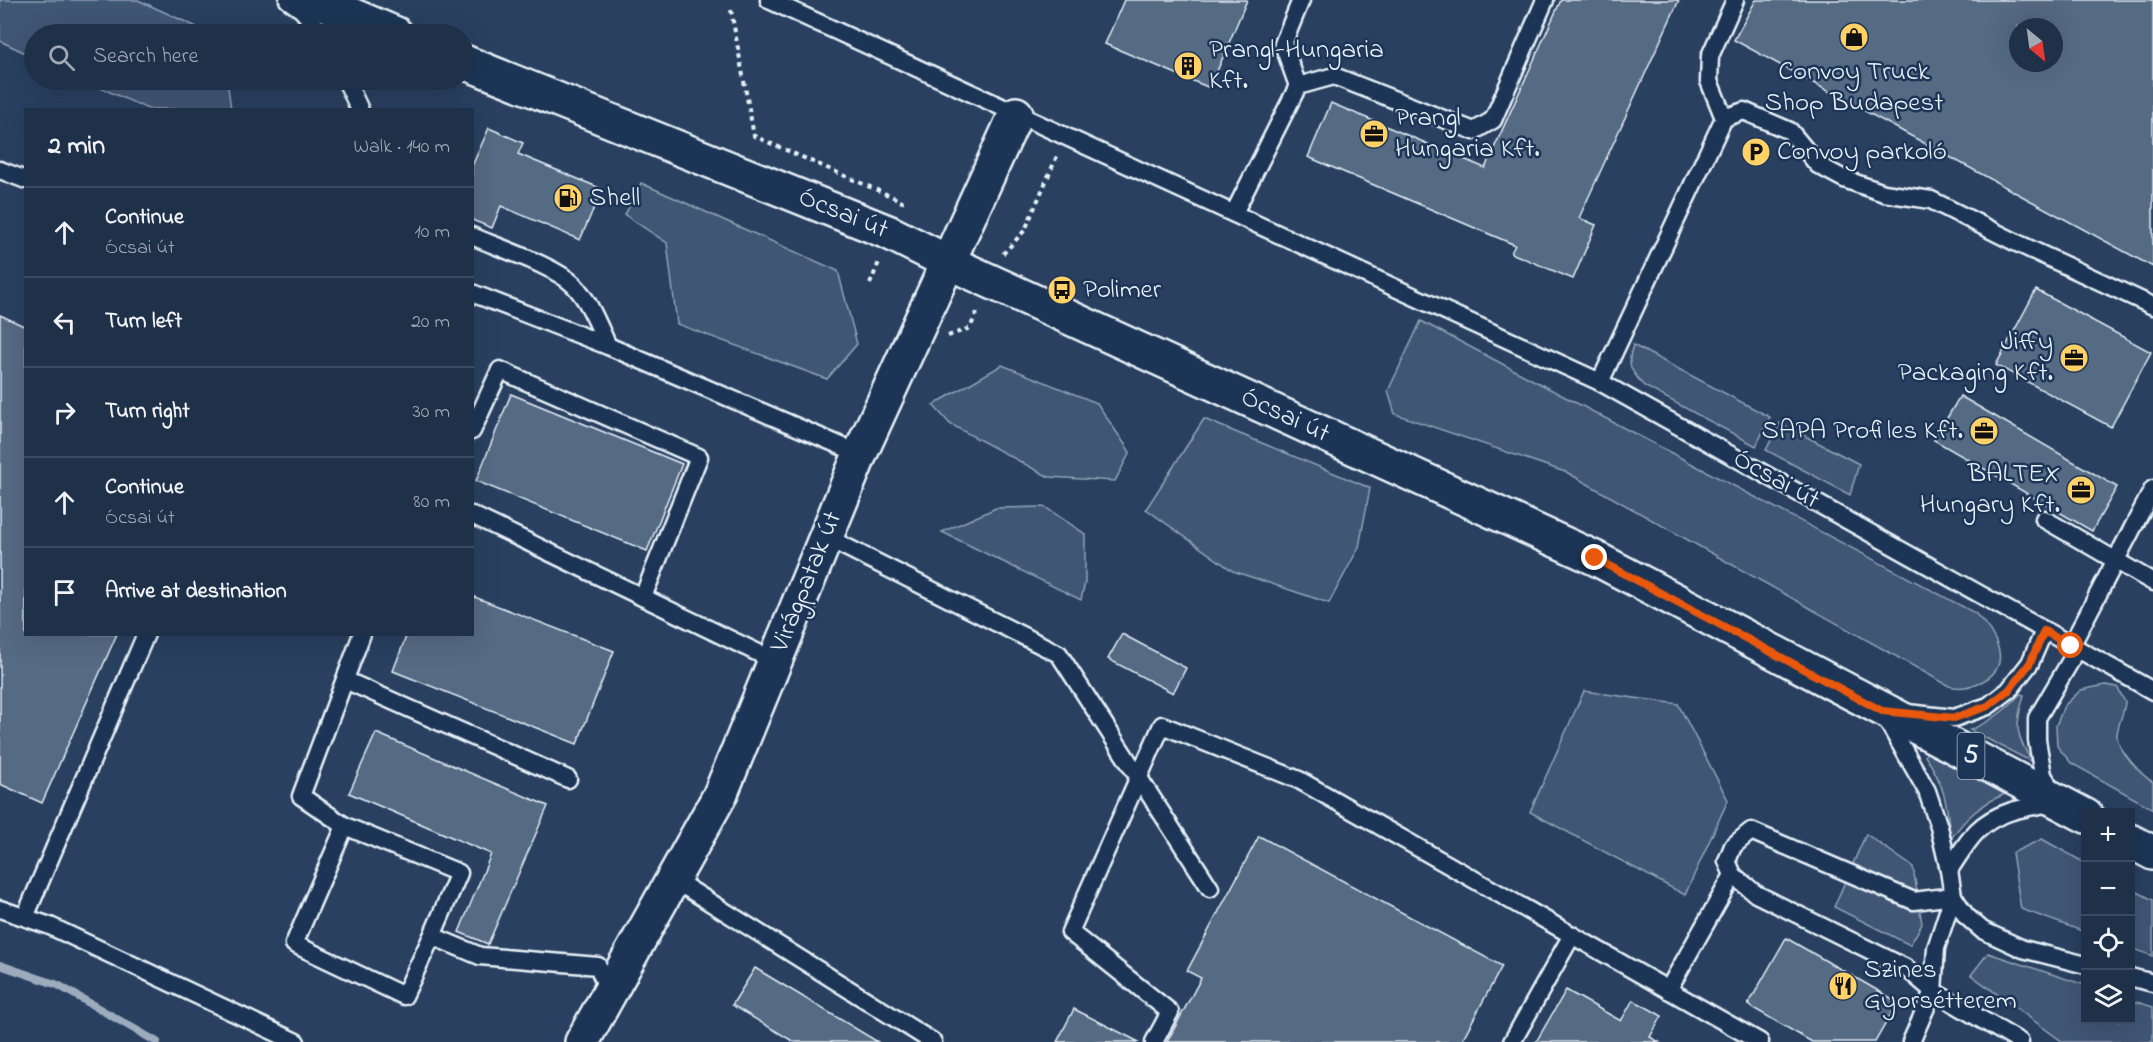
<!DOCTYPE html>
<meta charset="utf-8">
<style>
:root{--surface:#1f3049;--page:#273850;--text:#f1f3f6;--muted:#a1a9b4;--line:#3c4b61}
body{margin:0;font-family:"Indie Flower",sans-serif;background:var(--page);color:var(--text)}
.controls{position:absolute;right:18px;bottom:18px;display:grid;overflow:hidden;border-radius:0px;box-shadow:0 6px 24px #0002}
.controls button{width:54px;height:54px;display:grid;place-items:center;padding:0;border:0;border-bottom:2px solid var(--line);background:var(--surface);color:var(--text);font:30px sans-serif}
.compass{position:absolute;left:2009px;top:18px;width:54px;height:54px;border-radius:50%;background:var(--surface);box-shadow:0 6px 24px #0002;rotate:151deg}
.stop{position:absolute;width:18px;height:18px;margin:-14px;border:4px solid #ea580c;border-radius:50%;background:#fff}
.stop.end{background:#ea580c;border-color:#fff;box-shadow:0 2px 6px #0008}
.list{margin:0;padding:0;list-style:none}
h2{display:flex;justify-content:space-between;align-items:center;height:78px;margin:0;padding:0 24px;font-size:26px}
h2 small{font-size:20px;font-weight:400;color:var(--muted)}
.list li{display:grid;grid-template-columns:39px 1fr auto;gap:18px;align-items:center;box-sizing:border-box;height:90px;padding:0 24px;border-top:2px solid var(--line)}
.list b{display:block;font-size:22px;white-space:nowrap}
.list p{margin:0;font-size:20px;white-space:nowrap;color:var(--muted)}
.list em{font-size:20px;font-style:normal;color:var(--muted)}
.icon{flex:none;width:33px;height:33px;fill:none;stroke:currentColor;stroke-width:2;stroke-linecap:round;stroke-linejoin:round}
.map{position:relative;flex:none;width:2153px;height:1042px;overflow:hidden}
.search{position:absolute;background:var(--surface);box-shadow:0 6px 24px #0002;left:24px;top:24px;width:450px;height:66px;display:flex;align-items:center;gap:15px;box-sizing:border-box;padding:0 21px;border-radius:33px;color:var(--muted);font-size:22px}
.panel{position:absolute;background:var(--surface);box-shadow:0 6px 24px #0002;left:24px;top:108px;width:450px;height:528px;border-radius:0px}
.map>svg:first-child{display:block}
.green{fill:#415774;stroke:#94a4b6;stroke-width:1.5}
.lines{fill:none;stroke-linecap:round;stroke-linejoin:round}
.stream{stroke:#9dabbd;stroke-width:8}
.building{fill:#556a83;stroke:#e8f1f8;stroke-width:1.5;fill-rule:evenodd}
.lane-casing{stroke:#e8f1f8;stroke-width:21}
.street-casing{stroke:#e8f1f8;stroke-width:38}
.primary-casing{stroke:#e8f1f8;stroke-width:38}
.path{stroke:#e8f1f8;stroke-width:4;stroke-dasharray:4.5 4.5;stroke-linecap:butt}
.lane{stroke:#1d3557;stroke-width:16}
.street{stroke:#1d3557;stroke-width:33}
.primary{stroke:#1d3557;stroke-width:33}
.route{stroke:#ea580c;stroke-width:8}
.labels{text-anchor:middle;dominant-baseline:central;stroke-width:5;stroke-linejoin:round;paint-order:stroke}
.shield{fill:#1d3557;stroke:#abb9c8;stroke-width:1.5}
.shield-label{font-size:26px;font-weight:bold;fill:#e8f1f8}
.poi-label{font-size:27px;fill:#e8f1f8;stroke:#1d3557;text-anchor:start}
.street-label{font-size:27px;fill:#e8f1f8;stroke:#1d3557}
</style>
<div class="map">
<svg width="2153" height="1042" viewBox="0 0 2153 1042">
<rect width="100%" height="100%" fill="#294061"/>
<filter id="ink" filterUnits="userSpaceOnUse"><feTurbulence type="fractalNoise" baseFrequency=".0167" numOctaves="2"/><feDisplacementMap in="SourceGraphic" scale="12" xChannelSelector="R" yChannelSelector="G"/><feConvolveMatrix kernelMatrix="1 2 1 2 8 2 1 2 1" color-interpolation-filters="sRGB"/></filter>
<g filter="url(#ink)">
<g class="green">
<polygon points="0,0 138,0 212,34 34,34 34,57 0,41"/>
<polygon points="83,80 227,80 231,109 148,109"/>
<polygon points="641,183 838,271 857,344 827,379 677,324 667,243 625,215"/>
<path d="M 1421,321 L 1975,613 C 1994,632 2016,665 1981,682 C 1969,687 1962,689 1949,686 L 1568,473 L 1395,414 L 1388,391 Z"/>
<path d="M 1633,345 L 1770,417 L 1756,446 L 1644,386 C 1631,371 1626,365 1633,345 Z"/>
<polygon points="1002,365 1097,403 1130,452 1115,481 1049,477 950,424 933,405"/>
<polygon points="1204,419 1370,488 1359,547 1329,603 1233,571 1146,509"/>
<polygon points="1780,423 1859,464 1850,495 1766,450"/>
<polygon points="1045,507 1085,534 1085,582 1081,600 942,532 996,508"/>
<path d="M 2105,685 L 2117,687 L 2125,702 C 2124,713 2118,724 2117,734 C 2116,748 2142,776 2153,782 L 2153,809 L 2071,763 L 2057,746 L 2056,726 L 2064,706 L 2081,690 Z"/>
<polygon points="1584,691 1678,704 1728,800 1685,895 1530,812"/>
<path d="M 2020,694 L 2024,695 C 2015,728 2015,732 2032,762 L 1970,730 C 1991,721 2005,711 2020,694 Z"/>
<path d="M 1927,751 L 2005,794 C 1981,804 1965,818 1950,840 C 1948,807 1945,784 1925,756 Z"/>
<polygon points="1866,834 1913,867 1922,924 1910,945 1834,907"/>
<polygon points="2042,839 2085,863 2085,932 2021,909 2012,853"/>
<polygon points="2130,888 2153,900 2153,956 2131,948"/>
<polygon points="1988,953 2085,985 2086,1020 2130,1020 2131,1000 2153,1007 2153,1042 2063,1042 1971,975"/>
</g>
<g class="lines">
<polyline class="stream" points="0,965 58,985 157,1042"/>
</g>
<g class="building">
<polygon points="1124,0 1247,0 1210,88 1105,44"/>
<polygon points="1561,0 1679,0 1579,218 1596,225 1573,279 1511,253 1515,245 1308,157 1331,103 1485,168"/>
<path d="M 1756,0 L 2153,0 L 2153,267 L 1734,40 ZM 2018,27 L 2054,27 L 2054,63 L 2018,63 Z"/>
<polygon points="489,128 523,143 518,154 602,189 580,240 501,206 492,228 472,220 472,166"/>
<polygon points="2036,290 2151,352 2111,427 1996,365"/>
<polygon points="0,315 26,327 26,634 117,634 42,803 0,784"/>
<polygon points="511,394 682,464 647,551 476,481"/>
<polygon points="1960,396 2117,487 2092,531 1934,440"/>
<polygon points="472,596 614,651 577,744 393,671 407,634 472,634"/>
<polygon points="1122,634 1186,668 1173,693 1108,659"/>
<polygon points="376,733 548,806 488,944 459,932 491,854 349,793"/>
<polygon points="1259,836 1502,966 1461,1042 1167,1042 1201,978 1187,971"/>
<polygon points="1786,938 1898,1002 1875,1042 1812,1042 1748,1005"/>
<polygon points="755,968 878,1042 794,1042 732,1005"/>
<polygon points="1566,990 1621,1021 1633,1000 1646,1007 1662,1016 1650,1037 1659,1042 1536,1042"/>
<polygon points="1074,1009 1139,1042 1057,1042"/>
</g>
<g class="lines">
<g class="lane-casing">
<g id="lane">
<polyline points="288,0 302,10 322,34"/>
<polyline points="769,0 1600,382 2153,691"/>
<polyline points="346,80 360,110"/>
<polyline points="1298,86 1334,76 1474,131 1493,120 1545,0"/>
<polyline points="1724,118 1709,81 1710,56 1735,0"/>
<polyline points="0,170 26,180"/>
<polyline points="1234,213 1298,86 1283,44 1301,0"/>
<path d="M 472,236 C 499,248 555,266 574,285 C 590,302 598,325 608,346"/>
<polyline points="472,293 608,346 860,454"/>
<polyline points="1600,382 1724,118 1744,111 1790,131 1818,165 1844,179 1884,193 1931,200 2017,243 2153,306"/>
<polyline points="472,431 500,370 699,457 643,597"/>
<polyline points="472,515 775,661"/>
<polyline points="2044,519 2153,582"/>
<polyline points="826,537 1059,654 1210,888"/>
<polyline points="2071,646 2153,489"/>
<polyline points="345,680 568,779"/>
<polyline points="1907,713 1954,718 1988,706 2009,690 2030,663 2044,631"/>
<polyline points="1885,717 1927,791 1939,827 1949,870 1953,896 1966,916 1982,930 2023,949 2086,965"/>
<polyline points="345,826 301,796 362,634"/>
<path d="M 1949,870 C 1958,857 1966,842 1977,831 C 1999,809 2030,807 2059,802 L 2043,775 L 2037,740 L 2037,718 L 2077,650"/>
<polyline points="673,879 933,1042"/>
<polyline points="0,909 50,926 296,1042"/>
<polyline points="25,917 146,634"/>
<polyline points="432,936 404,996 294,944 345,826 459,873 432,936 480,956 598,966 609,993"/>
<polyline points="2130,977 2153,983"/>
<polyline points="1668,990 1733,875"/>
<polyline points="1154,1042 1170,1012 1070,932 1162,725 1299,780 1760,1042"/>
<polyline points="1512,1042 1572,935"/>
<polyline points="1911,1042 1933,991 1936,948 1953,896 1914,901 1751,831 1733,846 1727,861 1733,875 1756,894 1906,968 1933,991 2020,1042"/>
</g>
</g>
<g class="street-casing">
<polyline id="street" points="582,1042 720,795 860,454 1016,114"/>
</g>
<g class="primary-casing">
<g id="primary">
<polyline points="316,0 396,34"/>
<polyline points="464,62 890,233 948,262 1595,558 2086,816"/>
<polyline points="2130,841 2153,853"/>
</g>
</g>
<g class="path">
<polyline points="731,10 754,136 902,201 901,205"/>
<polyline points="1003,254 1025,230 1057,156"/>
<polyline points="870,284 879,262"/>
<polyline points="948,336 970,328 978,310"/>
</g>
<use href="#lane" class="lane"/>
<use href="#street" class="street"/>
<use href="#primary" class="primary"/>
</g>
</g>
<g class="lines" filter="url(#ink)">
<polyline class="route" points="1595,558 1882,711 1954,718 1988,706 2009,690 2030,663 2044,631 2071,646"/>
</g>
<defs>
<g id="shop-disc" transform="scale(1.5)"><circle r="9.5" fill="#ffd166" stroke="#1d3557"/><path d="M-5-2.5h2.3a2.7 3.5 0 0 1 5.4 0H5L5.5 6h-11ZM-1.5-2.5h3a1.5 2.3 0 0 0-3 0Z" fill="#111"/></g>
<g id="building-disc" transform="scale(1.5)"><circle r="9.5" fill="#ffd166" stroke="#1d3557"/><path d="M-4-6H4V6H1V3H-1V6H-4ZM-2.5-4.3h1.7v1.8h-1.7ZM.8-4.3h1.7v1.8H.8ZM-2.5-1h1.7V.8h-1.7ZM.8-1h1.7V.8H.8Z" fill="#111"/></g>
<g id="office-disc" transform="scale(1.5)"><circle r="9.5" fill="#ffd166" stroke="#1d3557"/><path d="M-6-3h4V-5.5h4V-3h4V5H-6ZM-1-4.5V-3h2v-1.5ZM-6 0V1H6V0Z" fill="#111"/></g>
<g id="parking-disc" transform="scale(1.5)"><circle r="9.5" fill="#ffd166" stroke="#1d3557"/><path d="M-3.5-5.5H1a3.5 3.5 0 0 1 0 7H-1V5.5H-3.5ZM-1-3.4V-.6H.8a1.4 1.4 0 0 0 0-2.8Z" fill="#111"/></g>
<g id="fuel-disc" transform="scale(1.5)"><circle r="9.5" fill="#ffd166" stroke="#1d3557"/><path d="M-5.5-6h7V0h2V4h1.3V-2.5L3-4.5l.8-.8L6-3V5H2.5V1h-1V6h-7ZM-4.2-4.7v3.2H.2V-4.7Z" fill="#111"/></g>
<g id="bus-disc" transform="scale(1.5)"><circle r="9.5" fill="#ffd166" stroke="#1d3557"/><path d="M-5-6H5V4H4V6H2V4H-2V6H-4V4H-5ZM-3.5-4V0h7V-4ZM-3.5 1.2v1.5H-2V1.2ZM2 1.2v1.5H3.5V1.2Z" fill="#111"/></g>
<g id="restaurant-disc" transform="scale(1.5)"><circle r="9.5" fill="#ffd166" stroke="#1d3557"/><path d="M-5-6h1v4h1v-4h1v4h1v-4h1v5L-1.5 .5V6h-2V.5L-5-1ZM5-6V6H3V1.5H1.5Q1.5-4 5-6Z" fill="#111"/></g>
</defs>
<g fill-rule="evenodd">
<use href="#shop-disc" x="1854" y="37"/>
<use href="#building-disc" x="1188" y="66"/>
<use href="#office-disc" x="1374" y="134"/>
<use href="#parking-disc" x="1756" y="152"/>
<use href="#fuel-disc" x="568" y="198"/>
<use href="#bus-disc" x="1062" y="290"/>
<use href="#office-disc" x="2074" y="358"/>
<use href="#office-disc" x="1984" y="431"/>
<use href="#office-disc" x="2081" y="490"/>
<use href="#restaurant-disc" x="1843" y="986"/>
</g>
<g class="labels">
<rect class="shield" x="1957.5" y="733" width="27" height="46" rx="4.5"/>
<g class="shield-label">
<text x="1971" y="756">5</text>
</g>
<g class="poi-label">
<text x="1209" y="50">Prangl-Hungaria<tspan x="1209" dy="31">Kft.</tspan></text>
<text x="1854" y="72" text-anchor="middle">Convoy Truck<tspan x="1854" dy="31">Shop Budapest</tspan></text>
<text x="1395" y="118">Prangl<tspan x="1395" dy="31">Hungaria Kft.</tspan></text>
<text x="1777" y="152">Convoy parkoló</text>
<text x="589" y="198">Shell</text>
<text x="1083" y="290">Polimer</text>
<text x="2053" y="342" text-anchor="end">Jiffy<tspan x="2053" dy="31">Packaging Kft.</tspan></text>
<text x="1963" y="431" text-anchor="end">SAPA Profiles Kft.</text>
<text x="2060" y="474" text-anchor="end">BALTEX<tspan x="2060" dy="31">Hungary Kft.</tspan></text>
<text x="1864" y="970">Szines<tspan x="1864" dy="31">Gyorsétterem</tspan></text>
</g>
<g class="street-label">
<text transform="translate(843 214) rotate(22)">Ócsai út</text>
<text transform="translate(1285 416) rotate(25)">Ócsai út</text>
<text transform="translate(1776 480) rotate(29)">Ócsai út</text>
<text transform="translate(807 582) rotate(-68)">Virágpatak út</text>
</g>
</g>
</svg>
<div class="controls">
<button>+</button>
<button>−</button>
<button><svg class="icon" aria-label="locate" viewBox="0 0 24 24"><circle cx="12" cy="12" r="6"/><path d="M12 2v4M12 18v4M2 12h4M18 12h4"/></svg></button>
<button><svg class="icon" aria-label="layers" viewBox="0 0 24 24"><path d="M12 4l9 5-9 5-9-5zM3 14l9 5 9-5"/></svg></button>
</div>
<svg class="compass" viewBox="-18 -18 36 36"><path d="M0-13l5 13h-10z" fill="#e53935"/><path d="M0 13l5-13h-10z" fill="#a1a9b4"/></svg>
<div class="stop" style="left:2071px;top:646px"></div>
<div class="stop end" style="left:1595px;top:558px"></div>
<div class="search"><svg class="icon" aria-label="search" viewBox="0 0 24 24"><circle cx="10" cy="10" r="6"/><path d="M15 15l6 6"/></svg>Search here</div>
<section class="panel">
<h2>2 min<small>Walk · 140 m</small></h2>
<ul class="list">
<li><svg class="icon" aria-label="ahead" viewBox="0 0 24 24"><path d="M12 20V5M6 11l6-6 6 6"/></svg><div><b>Continue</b><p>Ócsai út</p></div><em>10 m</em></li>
<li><svg class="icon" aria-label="left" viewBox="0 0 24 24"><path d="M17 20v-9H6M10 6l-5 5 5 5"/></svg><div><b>Turn left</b></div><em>20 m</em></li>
<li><svg class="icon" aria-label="right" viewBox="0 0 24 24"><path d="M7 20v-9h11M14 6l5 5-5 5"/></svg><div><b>Turn right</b></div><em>30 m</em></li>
<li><svg class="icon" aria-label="ahead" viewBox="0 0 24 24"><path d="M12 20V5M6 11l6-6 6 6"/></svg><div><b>Continue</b><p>Ócsai út</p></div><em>80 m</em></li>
<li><svg class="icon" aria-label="arrive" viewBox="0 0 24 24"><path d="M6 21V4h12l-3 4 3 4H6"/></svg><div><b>Arrive at destination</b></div></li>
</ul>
</section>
</div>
